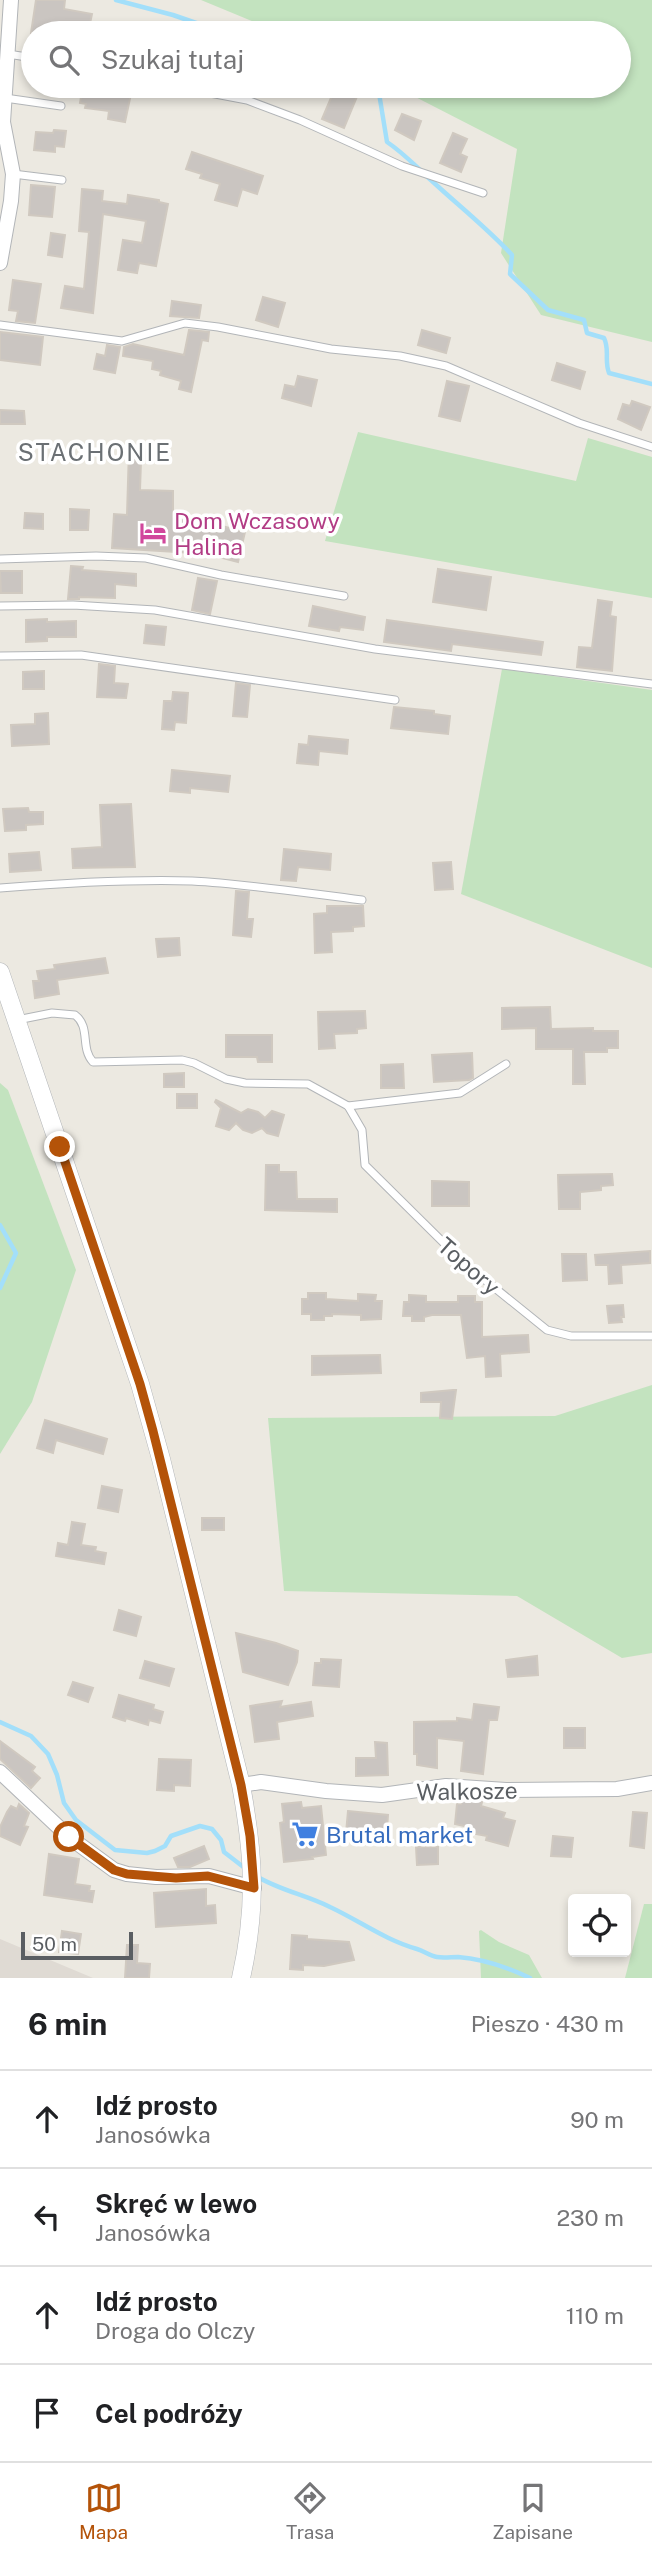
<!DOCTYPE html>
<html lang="pl">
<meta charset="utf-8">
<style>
:root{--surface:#fff;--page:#f2f2f2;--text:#202124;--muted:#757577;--line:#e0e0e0;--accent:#b45309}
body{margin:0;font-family:"Public Sans",sans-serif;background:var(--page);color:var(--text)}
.controls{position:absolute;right:21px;bottom:21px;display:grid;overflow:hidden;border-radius:7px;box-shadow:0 4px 10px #0003}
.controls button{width:63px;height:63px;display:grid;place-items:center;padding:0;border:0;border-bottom:2px solid var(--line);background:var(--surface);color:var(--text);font:35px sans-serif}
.scale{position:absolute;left:21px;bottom:18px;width:112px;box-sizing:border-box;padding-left:7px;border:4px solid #5a5e62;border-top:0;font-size:19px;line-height:24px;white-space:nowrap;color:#5a5e62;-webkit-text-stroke:5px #fff;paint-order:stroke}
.stop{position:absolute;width:21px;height:21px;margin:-16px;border:5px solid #b45309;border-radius:50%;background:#fff}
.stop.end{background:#b45309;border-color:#fff;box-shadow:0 2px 7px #0008}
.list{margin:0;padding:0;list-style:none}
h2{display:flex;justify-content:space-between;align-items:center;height:91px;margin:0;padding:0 28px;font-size:30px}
h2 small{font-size:23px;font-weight:400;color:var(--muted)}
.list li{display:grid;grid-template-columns:46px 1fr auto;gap:21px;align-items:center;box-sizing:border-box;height:98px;padding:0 28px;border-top:2px solid var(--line)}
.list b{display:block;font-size:26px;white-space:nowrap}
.list p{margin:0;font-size:23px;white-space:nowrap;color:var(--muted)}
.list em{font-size:23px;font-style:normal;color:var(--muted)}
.icon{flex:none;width:38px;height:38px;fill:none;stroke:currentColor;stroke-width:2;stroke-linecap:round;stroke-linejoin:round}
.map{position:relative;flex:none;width:652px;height:1978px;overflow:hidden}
.search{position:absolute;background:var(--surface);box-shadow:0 4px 10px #0003;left:21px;right:21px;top:21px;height:77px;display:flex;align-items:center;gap:18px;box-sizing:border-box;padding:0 24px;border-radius:38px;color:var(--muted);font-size:26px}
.sheet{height:483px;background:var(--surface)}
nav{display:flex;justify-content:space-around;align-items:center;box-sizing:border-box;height:98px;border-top:2px solid var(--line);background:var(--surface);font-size:19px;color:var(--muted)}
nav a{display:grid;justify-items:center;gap:4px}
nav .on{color:var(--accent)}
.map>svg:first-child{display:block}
.education{fill:#dfdad3}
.green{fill:#c3e3bf}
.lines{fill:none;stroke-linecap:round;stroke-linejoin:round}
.stream{stroke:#a3dffa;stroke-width:4.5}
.building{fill:#cac5c1;stroke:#d0c9c0;stroke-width:2}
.service-casing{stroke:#b2b5b8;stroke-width:9}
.minor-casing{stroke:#b2b5b8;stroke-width:16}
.tertiary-casing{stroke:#b2b5b8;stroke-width:19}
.service{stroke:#fff;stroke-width:7}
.minor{stroke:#fff;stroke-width:14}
.tertiary{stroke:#fff;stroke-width:18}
.route{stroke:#b45309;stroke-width:9}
.labels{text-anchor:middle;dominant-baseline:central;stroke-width:7;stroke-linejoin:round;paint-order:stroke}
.hotel-label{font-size:23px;fill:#b23c85;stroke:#fff;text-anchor:start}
.street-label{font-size:23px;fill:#5a5e62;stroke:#fff}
.shop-label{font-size:23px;fill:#366cbe;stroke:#fff;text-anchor:start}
.neighbourhood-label{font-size:24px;letter-spacing:2px;fill:#6b7074;stroke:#fff}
</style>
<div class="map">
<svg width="652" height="1978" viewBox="0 0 652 1978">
<rect width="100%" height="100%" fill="#ece9e1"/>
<polygon class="education" points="0,1939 93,1978 0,1978"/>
<g class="green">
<polygon points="201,0 652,0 652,342 541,315 501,253 517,149 394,86 619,86 619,33 281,33"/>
<polygon points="358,432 576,481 588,438 652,457 652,598 325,541"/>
<polygon points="502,669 652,690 652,968 461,894"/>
<polygon points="0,1083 8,1090 76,1270 32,1402 0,1454"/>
<polygon points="652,1385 652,1653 622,1658 517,1596 284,1591 268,1418 555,1416"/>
<polygon points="644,1904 652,1904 652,1978 625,1978"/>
<polygon points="481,1930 499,1942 529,1955 542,1978 481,1978 479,1931"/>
</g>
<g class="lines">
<g class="stream">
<polyline points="116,0 173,15 225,33"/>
<path d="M 375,86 L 378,87 L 387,142 C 405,154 416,167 432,181 C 459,206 487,228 512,255 L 510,274 L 548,310 L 584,320 L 587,333 L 604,338 C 610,350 604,360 609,373 L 652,384"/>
<polyline points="0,1225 16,1253 0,1288"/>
<polyline points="0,1722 31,1736 48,1754 57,1775 64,1803 76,1820 115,1850 147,1853 155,1851 165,1846 171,1836 200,1826 212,1829 221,1840 224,1852 246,1869"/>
<path d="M 256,1876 C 279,1890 306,1895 330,1907 C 360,1921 385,1940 417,1949 C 424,1951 430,1956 437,1957 C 444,1958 451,1957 458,1957 C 484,1959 507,1967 530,1978"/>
</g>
</g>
<g class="building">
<polygon points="36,0 65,0 64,9 92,14 88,33 31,33"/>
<polygon points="51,86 95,86 113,88 113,86 132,89 125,122 108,119 109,111 85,108 86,104 80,103 81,97 50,93"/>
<polygon points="336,86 358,94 344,128 322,119"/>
<polygon points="402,114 421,121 414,140 395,130"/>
<polygon points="54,130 66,131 64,147 55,146 55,152 34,150 36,132 53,133"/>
<polygon points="453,133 467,139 460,154 467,157 461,172 440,163"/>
<polygon points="192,152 263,176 257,194 242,189 237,206 215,200 220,184 200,178 202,174 186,169"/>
<polygon points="31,185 55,187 52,217 29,215"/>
<polygon points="82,189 103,191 102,201 127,204 128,195 159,200 159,202 168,204 156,266 139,263 137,273 118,270 123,240 142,243 146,221 103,214 93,313 61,308 65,286 84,289 89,232 79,231"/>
<polygon points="51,233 65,235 62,257 48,255"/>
<polygon points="13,280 41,284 35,323 16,321 18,311 9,310"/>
<polygon points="263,297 285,303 278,327 256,320"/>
<polygon points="172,301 201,305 199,318 170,316"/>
<polygon points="189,330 209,332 208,341 202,340 191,392 179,389 181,381 160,375 161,371 152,369 153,361 123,356 124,347 133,344 184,355"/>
<polygon points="422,330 450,338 446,353 418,345"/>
<polygon points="0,332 43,337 40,365 0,360"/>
<polygon points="107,345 120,347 115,373 94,369 97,354 105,356"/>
<polygon points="557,363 585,372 580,389 552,380"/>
<polygon points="298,376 317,380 311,406 282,398 285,385 295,387"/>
<polygon points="447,381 469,386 460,421 439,416"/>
<polygon points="632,401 650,407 641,430 618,419 623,404 630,406"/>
<polygon points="0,410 24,411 25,424 0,424"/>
<polygon points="129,449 168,451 168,462 141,461 140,490 173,491 173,517 191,518 245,532 238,562 192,550 192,553 112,548 114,514 127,515"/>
<polygon points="70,509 89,510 88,530 70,530"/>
<polygon points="25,513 43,514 43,529 24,528"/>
<polygon points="71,566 83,567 82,570 136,574 136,586 115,584 115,598 79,597 79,599 68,599"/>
<polygon points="438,569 491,577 486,610 433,602"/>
<polygon points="0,571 22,571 22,593 1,593"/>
<polygon points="198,578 217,581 210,614 192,610"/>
<polygon points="598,600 612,602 610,616 616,617 612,671 577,667 579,647 592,648"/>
<polygon points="313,606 365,617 363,630 340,627 339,631 309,626"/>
<polygon points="47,619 47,622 76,621 76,637 47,637 47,641 26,642 26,620"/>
<polygon points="387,620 543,642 541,655 452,644 451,651 384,642"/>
<polygon points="146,625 166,627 164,645 144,643"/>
<polygon points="99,664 115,666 114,683 128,684 126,698 97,697"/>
<polygon points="44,671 44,689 23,689 23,672"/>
<polygon points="236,683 250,685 247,717 233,716"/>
<polygon points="173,692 188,693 186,723 175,722 174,730 162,729 164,701 172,701"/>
<polygon points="394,707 434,711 434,714 450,716 448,734 391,728"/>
<polygon points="48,713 49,744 12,746 11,725 35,724 35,714"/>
<polygon points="309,736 348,740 347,754 319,751 318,765 297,763 299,744 308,745"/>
<polygon points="172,770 230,776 228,792 190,788 190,793 170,791"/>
<polygon points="131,804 135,867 73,868 72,849 102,847 100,805"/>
<polygon points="28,808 29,812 43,812 43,824 26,825 26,830 5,831 3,809"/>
<polygon points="284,849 331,854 330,870 298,867 296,881 281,880"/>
<polygon points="39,852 41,870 10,872 9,854"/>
<polygon points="451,862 453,889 435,890 433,863"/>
<polygon points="236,891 249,892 247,919 253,919 251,937 233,935"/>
<polygon points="327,906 363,906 364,926 353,927 353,931 331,932 332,952 315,953 314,914 327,913"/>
<polygon points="179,938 180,955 158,957 156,939"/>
<polygon points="105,958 108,973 57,980 59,994 35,998 33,981 39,981 37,971 55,969 54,965"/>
<polygon points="550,1007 551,1029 593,1028 593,1031 618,1031 618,1048 607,1048 607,1052 584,1052 585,1084 573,1084 573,1049 536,1049 536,1028 502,1029 502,1008"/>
<polygon points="365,1011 366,1028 357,1029 357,1033 334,1034 335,1048 319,1049 318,1012"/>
<polygon points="226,1035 272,1035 272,1062 258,1062 257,1057 226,1057"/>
<polygon points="472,1053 473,1078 469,1080 434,1082 432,1055"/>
<polygon points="403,1064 404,1088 381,1088 381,1065"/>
<polygon points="184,1073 184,1087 164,1087 164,1074"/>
<rect x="177" y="1094" width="20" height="14"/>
<polygon points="216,1100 241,1113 248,1109 258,1112 265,1118 272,1111 284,1115 278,1136 267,1133 262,1128 252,1133 243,1130 236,1123 229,1130 216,1126 221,1108 215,1102"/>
<polygon points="266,1165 279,1165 279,1172 296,1172 297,1199 337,1199 337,1212 265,1210"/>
<polygon points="612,1174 613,1185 601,1186 601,1190 580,1192 580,1209 559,1209 558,1175"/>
<polygon points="432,1181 469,1182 469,1206 432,1206"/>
<polygon points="650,1251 650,1263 621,1265 622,1283 609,1284 608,1265 596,1265 595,1255"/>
<polygon points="562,1254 586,1254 587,1280 563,1281"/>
<polygon points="308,1293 326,1293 326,1299 358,1301 358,1294 376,1295 375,1301 382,1301 381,1319 361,1320 361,1315 332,1314 332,1316 324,1316 324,1320 311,1320 311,1314 302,1314 302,1299 308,1299"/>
<polygon points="409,1295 426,1296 426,1302 458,1302 458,1296 475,1296 475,1302 482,1302 482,1337 528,1335 529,1352 500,1354 501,1376 486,1377 485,1356 467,1358 461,1315 432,1315 424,1317 424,1321 412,1321 412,1316 403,1316 404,1302 409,1302"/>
<polygon points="623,1305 624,1317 621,1317 622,1322 609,1323 607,1306"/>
<polygon points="380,1355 381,1373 312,1375 312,1356"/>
<polygon points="453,1390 456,1390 452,1419 440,1418 441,1402 421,1402 421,1393"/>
<polygon points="45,1420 107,1439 103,1454 56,1440 53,1453 37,1448"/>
<polygon points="102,1486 122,1490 118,1512 98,1508"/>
<rect x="202" y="1518" width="22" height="12"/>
<polygon points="72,1522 85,1524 81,1545 96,1547 95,1551 106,1553 104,1564 56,1556 58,1543 68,1545"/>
<polygon points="119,1610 141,1617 136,1636 114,1630"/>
<polygon points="236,1633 276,1643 298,1651 297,1662 288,1685 243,1672"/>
<polygon points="537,1656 538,1675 508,1677 506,1660"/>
<polygon points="321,1659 341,1660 339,1687 313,1685 315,1663 321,1663"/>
<polygon points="145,1661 174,1669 169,1686 140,1678"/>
<polygon points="73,1682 93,1688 88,1702 68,1695"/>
<polygon points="119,1695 154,1705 153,1709 163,1712 160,1723 149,1720 148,1725 126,1718 125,1721 113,1717"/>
<polygon points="282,1701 280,1707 311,1702 313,1716 277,1722 279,1739 255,1742 250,1706"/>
<polygon points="474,1704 499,1707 497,1720 489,1720 483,1774 461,1771 464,1741 437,1738 437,1768 417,1765 417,1754 414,1754 414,1722 457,1721 457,1718 472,1720"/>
<rect x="564" y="1728" width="21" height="20"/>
<polygon points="0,1741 35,1767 32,1771 40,1778 31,1788 0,1759"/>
<polygon points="375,1742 387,1743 388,1775 356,1776 356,1758 376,1758"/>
<polygon points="159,1759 191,1760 190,1786 174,1785 174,1791 157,1790"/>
<polygon points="463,1797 483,1798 481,1806 505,1813 503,1818 515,1821 508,1846 486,1840 487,1836 471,1833 464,1826 455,1824 457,1804 461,1804"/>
<polygon points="301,1802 302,1808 321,1806 326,1855 312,1857 313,1859 284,1862 280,1823 284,1822 282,1804"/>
<polygon points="19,1804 29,1813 24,1826 28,1827 20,1845 0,1836 0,1827 7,1812 11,1806 17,1809"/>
<polygon points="348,1811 388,1815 387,1830 366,1828 366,1835 346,1833"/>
<polygon points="633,1812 647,1813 644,1848 630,1846"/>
<polygon points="553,1836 573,1838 571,1857 551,1856"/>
<polygon points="204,1846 209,1859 190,1867 178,1867 174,1858"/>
<polygon points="416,1847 438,1847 438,1864 417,1865"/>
<polygon points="49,1854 79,1859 75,1884 90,1886 89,1891 94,1891 92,1902 44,1895"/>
<polygon points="206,1889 206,1906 215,1905 216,1923 156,1927 154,1893"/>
<polygon points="62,1931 81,1934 78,1954 59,1952"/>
<polygon points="292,1935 307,1936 307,1939 349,1942 354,1960 324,1966 303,1965 303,1970 290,1969"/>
<polygon points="127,1945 138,1945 137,1963 150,1964 149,1978 125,1978"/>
</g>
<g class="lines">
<g class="service-casing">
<g id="service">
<polyline points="8,54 33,58"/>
<polyline points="173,86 247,100 300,120 402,166 483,193"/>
<polyline points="5,98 61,106"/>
<polyline points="13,174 62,180"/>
<polyline points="0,325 122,341 185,323 218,327 331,349 400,356 446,366 579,423 652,447"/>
<polyline points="0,559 96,556 146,558 221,575 344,596"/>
<polyline points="0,606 73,605 155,610 375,649 652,684"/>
<polyline points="0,656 81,655 395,700"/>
<path d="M 0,888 C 64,883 128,879 192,881 C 249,884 305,893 362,900"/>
<path d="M 17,1020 L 52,1013 L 75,1015 C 91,1027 80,1048 93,1062 L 182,1060 L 194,1063 L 226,1079 L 245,1083 L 308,1084 L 348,1106 L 362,1130 L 365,1165 L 464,1263 L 547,1330 L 571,1336 L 652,1336"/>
<polyline points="348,1106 460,1093 506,1064"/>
</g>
</g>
<g class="minor-casing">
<g id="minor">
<polyline points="0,263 11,201 13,174 3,122 11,0"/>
<polyline points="0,1772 69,1837 114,1870 127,1874 156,1877 209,1876 254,1888"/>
<polyline points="241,1785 261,1782 326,1791 382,1795 446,1786 506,1790 617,1789 652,1783"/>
</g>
</g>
<g class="tertiary-casing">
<path id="tertiary" d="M 0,972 L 140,1384 L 161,1459 L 241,1785 C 254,1856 257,1907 241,1978"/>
</g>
<use href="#service" class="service"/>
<use href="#minor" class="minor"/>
<use href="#tertiary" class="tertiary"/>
</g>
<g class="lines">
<polyline class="route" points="60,1147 140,1384 153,1431 241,1785 250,1836 254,1888 208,1876 176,1878 127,1874 114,1870 69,1837"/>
</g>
<defs>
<g id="hotel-bare" transform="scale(2.1)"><path d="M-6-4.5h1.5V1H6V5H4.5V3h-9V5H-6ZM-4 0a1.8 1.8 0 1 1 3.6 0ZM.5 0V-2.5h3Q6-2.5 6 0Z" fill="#d1479c" stroke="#fff" stroke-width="2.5" paint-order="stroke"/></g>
<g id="supermarket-bare" transform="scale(2.1)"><path d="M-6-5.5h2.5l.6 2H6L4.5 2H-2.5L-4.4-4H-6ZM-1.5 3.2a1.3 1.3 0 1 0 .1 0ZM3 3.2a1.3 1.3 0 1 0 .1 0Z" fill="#3f7fe0" stroke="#fff" stroke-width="2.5" paint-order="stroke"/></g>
</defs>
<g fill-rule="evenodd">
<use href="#hotel-bare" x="153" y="533"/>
<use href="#supermarket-bare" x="305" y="1834"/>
</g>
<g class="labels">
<g class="hotel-label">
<text x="174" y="520">Dom Wczasowy<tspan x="174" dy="26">Halina</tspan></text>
</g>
<g class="street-label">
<text transform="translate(469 1266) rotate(41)">Topory</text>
<text transform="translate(467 1791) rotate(-1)">Walkosze</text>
</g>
<g class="shop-label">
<text x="326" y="1834">Brutal market</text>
</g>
<g class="neighbourhood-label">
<text x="95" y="452">STACHONIE</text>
</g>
</g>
</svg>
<div class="controls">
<button><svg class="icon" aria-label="locate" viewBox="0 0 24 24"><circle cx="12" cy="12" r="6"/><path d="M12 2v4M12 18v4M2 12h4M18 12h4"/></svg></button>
</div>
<div class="scale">50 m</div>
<div class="stop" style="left:69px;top:1837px"></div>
<div class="stop end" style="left:60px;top:1147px"></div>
<div class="search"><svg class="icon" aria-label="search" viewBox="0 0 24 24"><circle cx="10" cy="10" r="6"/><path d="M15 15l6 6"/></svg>Szukaj tutaj</div>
</div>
<section class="sheet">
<h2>6 min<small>Pieszo · 430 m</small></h2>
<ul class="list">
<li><svg class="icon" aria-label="ahead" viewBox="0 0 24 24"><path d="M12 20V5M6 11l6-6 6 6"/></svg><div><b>Idź prosto</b><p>Janosówka</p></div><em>90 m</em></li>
<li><svg class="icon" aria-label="left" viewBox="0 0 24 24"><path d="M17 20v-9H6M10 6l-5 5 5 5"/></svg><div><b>Skręć w lewo</b><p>Janosówka</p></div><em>230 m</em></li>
<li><svg class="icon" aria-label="ahead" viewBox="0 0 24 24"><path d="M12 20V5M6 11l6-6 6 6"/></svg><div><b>Idź prosto</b><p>Droga do Olczy</p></div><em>110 m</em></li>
<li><svg class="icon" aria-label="arrive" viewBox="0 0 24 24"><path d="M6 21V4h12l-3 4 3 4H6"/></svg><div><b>Cel podróży</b></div></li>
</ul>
</section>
<nav>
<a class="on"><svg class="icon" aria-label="map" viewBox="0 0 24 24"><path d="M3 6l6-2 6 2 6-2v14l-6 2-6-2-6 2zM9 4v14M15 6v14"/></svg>Mapa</a>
<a><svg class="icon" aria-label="directions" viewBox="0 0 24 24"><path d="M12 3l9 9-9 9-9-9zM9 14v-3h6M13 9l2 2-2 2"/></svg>Trasa</a>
<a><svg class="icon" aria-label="saved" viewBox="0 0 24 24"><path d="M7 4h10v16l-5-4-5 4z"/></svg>Zapisane</a>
</nav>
